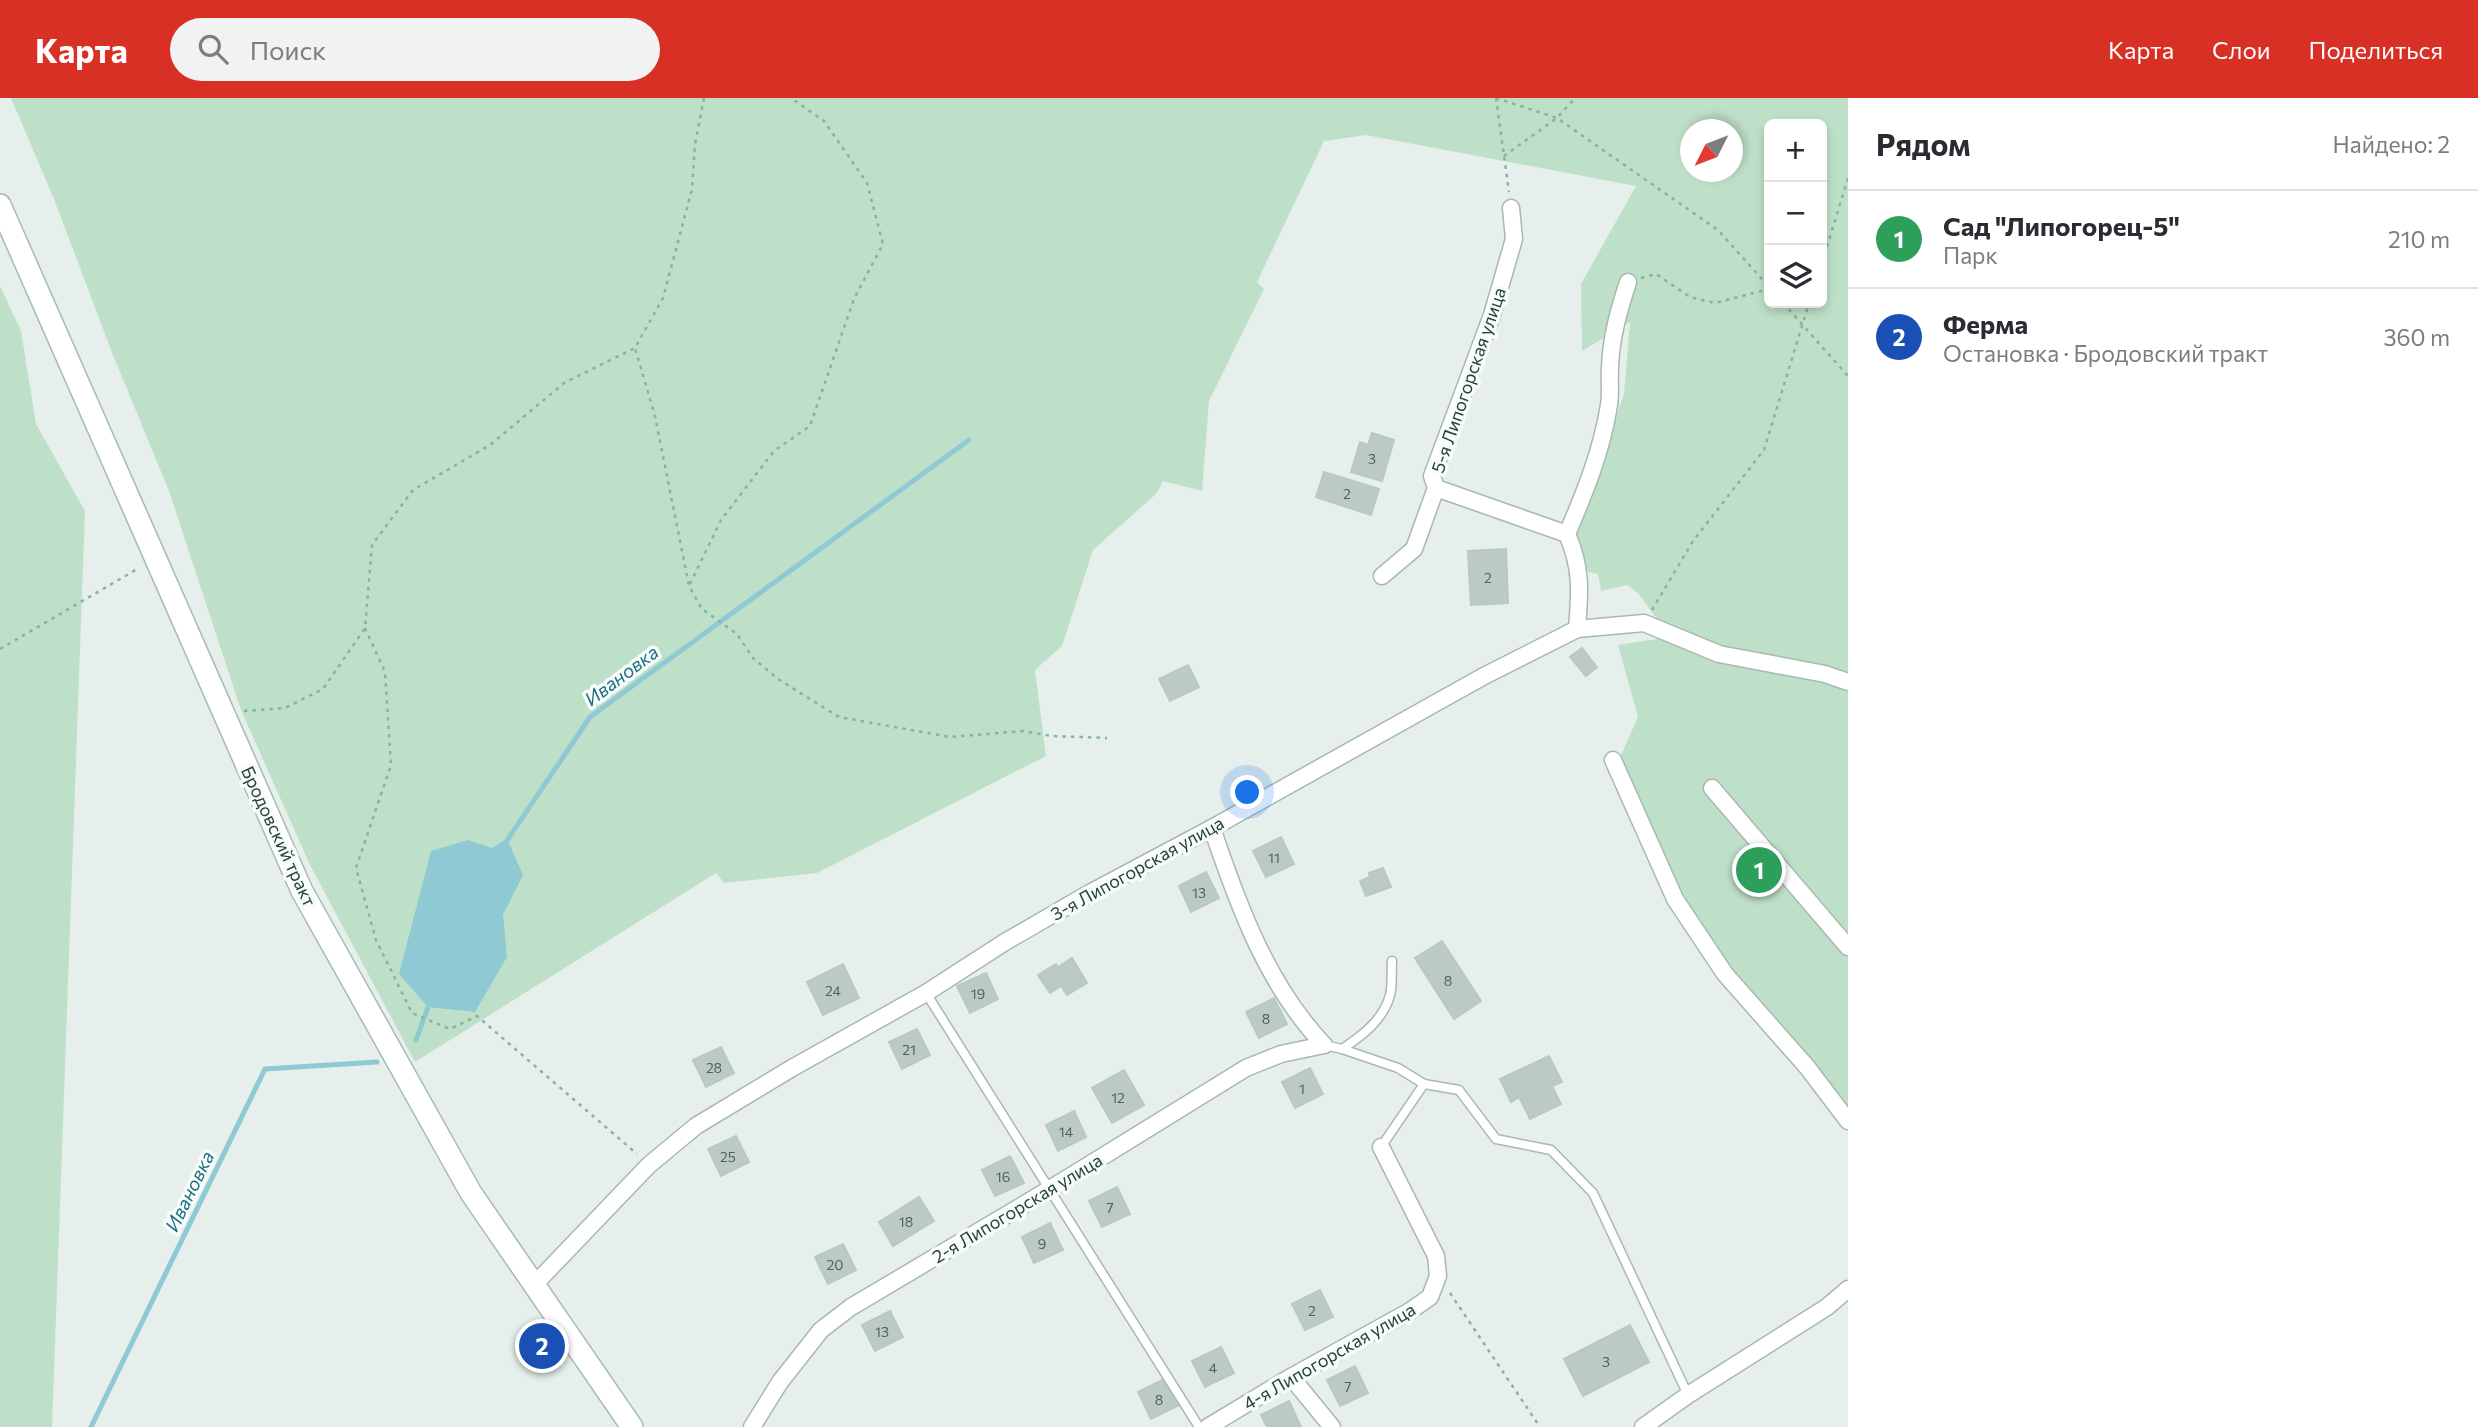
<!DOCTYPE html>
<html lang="ru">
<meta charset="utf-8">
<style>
:root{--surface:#fff;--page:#f2f2f3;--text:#2b2b33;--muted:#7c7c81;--line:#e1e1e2;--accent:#d93025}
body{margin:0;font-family:Commissioner,sans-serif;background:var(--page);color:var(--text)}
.controls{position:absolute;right:21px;top:21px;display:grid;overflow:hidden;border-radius:10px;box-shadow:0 4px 10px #0003}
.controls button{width:63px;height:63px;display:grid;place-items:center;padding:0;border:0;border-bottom:2px solid var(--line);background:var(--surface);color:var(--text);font:35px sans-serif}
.compass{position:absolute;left:1680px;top:21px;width:63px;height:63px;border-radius:50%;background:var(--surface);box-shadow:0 4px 10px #0003;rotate:228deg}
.you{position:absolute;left:1248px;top:695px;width:24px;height:24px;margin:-18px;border:5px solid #fff;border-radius:50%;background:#1a73e8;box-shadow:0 0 0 10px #1a73e833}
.badge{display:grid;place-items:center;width:46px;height:46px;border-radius:50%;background:var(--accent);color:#fff;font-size:23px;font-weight:700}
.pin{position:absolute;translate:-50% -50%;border:4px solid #fff;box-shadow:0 2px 7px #0006}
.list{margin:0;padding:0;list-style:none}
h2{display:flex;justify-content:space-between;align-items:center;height:91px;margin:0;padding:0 28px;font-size:30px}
h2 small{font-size:23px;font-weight:400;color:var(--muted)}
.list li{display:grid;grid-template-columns:46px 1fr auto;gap:21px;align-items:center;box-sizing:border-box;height:98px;padding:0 28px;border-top:2px solid var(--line)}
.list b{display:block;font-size:26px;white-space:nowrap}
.list p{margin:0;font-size:23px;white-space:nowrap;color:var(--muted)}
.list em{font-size:23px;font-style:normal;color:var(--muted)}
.icon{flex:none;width:38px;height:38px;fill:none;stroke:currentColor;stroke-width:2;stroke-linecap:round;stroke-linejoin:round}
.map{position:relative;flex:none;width:1848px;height:1329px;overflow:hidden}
header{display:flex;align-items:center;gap:42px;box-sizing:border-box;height:98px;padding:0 35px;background:var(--accent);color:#fff}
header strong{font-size:33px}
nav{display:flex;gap:38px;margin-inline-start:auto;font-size:24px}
.search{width:490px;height:63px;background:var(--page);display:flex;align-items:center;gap:18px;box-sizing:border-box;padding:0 24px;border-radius:38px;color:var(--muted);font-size:26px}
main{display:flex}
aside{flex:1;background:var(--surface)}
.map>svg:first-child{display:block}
.green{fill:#bfe0c8;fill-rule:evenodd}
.water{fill:#8ec9d4}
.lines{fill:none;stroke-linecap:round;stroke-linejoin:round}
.stream{stroke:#8ec9d4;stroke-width:5}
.building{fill:#bbcac4;stroke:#b8c9c2;stroke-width:2}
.lane-casing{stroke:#a8b8b2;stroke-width:11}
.street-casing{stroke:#a8b8b2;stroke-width:19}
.secondary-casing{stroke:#a4bbb3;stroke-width:24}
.path{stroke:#86b3a5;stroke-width:2.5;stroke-dasharray:3.5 5;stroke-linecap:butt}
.lane{stroke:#fff;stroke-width:8}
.street{stroke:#fff;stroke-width:16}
.secondary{stroke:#fff;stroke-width:21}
.labels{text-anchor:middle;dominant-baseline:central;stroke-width:7;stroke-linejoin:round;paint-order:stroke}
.number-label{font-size:14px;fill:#4a645c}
.street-label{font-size:18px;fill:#24423a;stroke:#f7fbf9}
.water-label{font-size:19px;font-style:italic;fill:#1c6f80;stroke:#f7fbf9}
</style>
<header>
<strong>Карта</strong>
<div class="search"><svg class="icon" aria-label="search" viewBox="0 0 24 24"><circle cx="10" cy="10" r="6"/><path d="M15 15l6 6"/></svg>Поиск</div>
<nav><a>Карта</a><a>Слои</a><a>Поделиться</a></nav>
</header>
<main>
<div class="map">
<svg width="1848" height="1329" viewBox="0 0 1848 1329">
<rect width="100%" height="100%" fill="#e6efeb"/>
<g class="green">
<path d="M 11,0 L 1848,0 L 1848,1029 L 1725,876 L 1616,668 L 1638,619 L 1618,547 L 1670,539 L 1638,495 L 1627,487 L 1601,493 L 1598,476 L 1588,474 L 1573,423 L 1601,361 L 1624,296 L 1630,224 L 1582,253 L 1581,186 L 1636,88 L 1366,37 L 1324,43 L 1257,184 L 1264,191 L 1209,303 L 1202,393 L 1163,383 L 1156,396 L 1093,452 L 1062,548 L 1035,572 L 1046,658 L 817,775 L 724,785 L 716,775 L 415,964 L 310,767 L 241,612 L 169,393 L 113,257 L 54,101 ZM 1769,26 L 1822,26 L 1822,205 L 1769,205 ZM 1690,32 L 1732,32 L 1732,74 L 1690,74 Z"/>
<polygon points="0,188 21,233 36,326 85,413 52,1329 0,1329"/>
</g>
<polygon class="water" points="507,741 523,777 503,817 507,859 475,914 428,909 399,876 431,753 468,742 492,750"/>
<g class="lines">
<g class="stream">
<polyline points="504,747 590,619 969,342"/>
<polyline points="416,942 430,904"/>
<polyline points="91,1329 265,971 377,964"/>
</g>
</g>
<g class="building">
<polygon points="1372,335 1394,342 1382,383 1351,374 1360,344 1368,347"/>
<polygon points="1324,374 1379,391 1371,417 1316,399"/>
<polygon points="1506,451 1508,505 1471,507 1468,453"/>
<polygon points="1582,550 1597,569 1586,578 1570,559"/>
<polygon points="1188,567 1199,589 1170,603 1159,581"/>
<polygon points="1281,739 1294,766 1266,779 1253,753"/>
<polygon points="1383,770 1391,789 1366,798 1360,783 1370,779 1369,775"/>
<polygon points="1206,774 1219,800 1191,814 1179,788"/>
<polygon points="1442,843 1481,903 1454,921 1415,860"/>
<polygon points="1072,860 1087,885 1067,897 1061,888 1050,895 1038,877 1056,866 1058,869"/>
<polygon points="843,866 859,900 823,917 807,884"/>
<polygon points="986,875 998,901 970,915 957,888"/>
<polygon points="1274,900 1287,926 1259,940 1246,914"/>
<polygon points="917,931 930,957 902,971 889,944"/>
<polygon points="721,949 734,975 706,989 693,962"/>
<polygon points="1549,958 1562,984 1552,988 1561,1006 1530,1021 1519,999 1511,1004 1500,981"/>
<polygon points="1310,970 1323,996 1295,1010 1282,984"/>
<polygon points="1124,972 1144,1007 1112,1025 1092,990"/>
<polygon points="1074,1013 1086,1039 1058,1053 1046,1027"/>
<polygon points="736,1038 749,1064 721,1078 708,1051"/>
<polygon points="1010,1058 1024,1085 995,1098 982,1072"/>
<polygon points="1117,1089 1130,1116 1102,1129 1089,1103"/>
<polygon points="919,1099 934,1123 893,1148 879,1124"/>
<polygon points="1050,1125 1063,1152 1034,1165 1022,1139"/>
<polygon points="843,1146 856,1172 828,1186 815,1159"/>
<polygon points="1320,1192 1333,1219 1305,1232 1292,1206"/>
<polygon points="890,1213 903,1239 875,1253 862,1227"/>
<polygon points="1630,1227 1649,1264 1583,1298 1564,1261"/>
<polygon points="1221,1249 1234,1275 1205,1289 1192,1263"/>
<polygon points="1355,1268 1368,1295 1340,1308 1327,1282"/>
<polygon points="1166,1280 1179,1307 1151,1321 1138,1294"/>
<polygon points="1289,1303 1301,1329 1267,1329 1261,1317"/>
</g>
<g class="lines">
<g class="lane-casing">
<g id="lane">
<polyline points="926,895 1199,1329"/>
<polyline points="1324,947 1342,951 1398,970 1424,986 1459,992 1496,1041 1551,1052 1593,1095 1688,1297"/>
<path d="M 1342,951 C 1362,938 1384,921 1390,897 C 1393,886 1391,873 1392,863"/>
<polyline points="1381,1049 1424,986"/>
</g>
</g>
<g class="street-casing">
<g id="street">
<path d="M 1436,390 L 1567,436 C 1582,470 1580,494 1577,531"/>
<path d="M 1567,436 C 1585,394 1602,352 1609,307 C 1611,294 1609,281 1610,269 C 1611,239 1619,212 1628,184"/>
<polyline points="1382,478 1414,451 1436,390 1432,378 1492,217 1514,141 1511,110"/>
<polyline points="1613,662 1675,801 1725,876 1807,969 1848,1023"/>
<polyline points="1712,690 1848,849"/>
<path d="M 1212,730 C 1238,807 1267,887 1324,947"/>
<polyline points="533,1188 649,1067 696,1028 792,970 926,895 1005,844 1088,796 1212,730 1484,578 1577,531 1644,525 1719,556 1825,576 1848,584"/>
<polyline points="1291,1279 1332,1329"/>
<polyline points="752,1329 780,1284 821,1232 851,1209 1050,1091 1246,970 1281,956 1324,947"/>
<polyline points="1208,1329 1291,1279 1410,1213 1430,1199 1438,1178 1436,1158 1381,1049"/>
<polyline points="1643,1329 1688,1297 1827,1209 1848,1191"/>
</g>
</g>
<g class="secondary-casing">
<polyline id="secondary" points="0,107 302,793 471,1095 632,1329"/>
</g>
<g class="path">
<polyline points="704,0 695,46 692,91 663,200 635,250 655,318 689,488 702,511 737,536 753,560 778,581 839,619 950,639 1023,633 1052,638 1107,640"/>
<polyline points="1496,0 1557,20 1718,132 1769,189"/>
<polyline points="1496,0 1509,94"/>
<polyline points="1504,58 1557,20 1575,0"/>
<polyline points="1822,165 1848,80"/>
<polyline points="1641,180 1656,176 1690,199 1715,205 1769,191"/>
<polyline points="1783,205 1848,278"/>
<polyline points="690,486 721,422 774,353 810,328 854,201 883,146 867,85 824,23 791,0"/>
<polyline points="1652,512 1693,443 1764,352 1809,205"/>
<polyline points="365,530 385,574 391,667 356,770 376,842 412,915 450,931 477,918 637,1056"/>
<polyline points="0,551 139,470"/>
<polyline points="244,613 285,610 323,591 365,530 372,447 413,392 490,347 564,285 635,250"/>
<polyline points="1450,1195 1540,1329"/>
</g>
<use href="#lane" class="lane"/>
<use href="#street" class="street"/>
<use href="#secondary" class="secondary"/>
</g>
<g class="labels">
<g class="number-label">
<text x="1372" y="360">3</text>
<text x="1347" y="395">2</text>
<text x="1488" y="479">2</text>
<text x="1274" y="759">11</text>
<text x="1199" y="794">13</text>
<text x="1448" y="882">8</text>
<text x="833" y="892">24</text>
<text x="978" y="895">19</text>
<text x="1266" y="920">8</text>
<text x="909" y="951">21</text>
<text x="714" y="969">28</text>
<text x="1302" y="990">1</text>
<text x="1118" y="999">12</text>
<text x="1066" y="1033">14</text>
<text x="728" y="1058">25</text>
<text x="1003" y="1078">16</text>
<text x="1110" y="1109">7</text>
<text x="906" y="1123">18</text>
<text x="1042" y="1145">9</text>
<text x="835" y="1166">20</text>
<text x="1312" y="1212">2</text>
<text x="882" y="1233">13</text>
<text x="1606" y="1263">3</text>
<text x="1213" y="1269">4</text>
<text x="1348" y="1288">7</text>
<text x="1159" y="1301">8</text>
</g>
<g class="street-label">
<text transform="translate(1468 282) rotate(-71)">5-я Липогорская улица</text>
<text transform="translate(279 738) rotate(65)">Бродовский тракт</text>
<text transform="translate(1137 770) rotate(-29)">3-я Липогорская улица</text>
<text transform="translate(1017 1110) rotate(-31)">2-я Липогорская улица</text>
<text transform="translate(1329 1258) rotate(-30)">4-я Липогорская улица</text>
</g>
<g class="water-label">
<text transform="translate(621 577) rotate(-37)">Ивановка</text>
<text transform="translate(189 1093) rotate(-64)">Ивановка</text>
</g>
</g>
</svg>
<div class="controls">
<button>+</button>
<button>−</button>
<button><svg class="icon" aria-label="layers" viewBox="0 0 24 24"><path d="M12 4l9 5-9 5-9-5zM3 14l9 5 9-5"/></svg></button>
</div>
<svg class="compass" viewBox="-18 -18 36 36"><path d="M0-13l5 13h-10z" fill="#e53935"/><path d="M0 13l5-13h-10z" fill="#7c7c81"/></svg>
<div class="you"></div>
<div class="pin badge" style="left:1759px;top:772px;background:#2e9e5b">1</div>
<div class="pin badge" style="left:542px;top:1248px;background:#1a4fb4">2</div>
</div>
<aside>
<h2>Рядом<small>Найдено: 2</small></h2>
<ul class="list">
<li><span class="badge" style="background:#2e9e5b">1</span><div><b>Сад &quot;Липогорец-5&quot;</b><p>Парк</p></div><em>210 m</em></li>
<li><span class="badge" style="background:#1a4fb4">2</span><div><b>Ферма</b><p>Остановка · Бродовский тракт</p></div><em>360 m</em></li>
</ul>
</aside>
</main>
